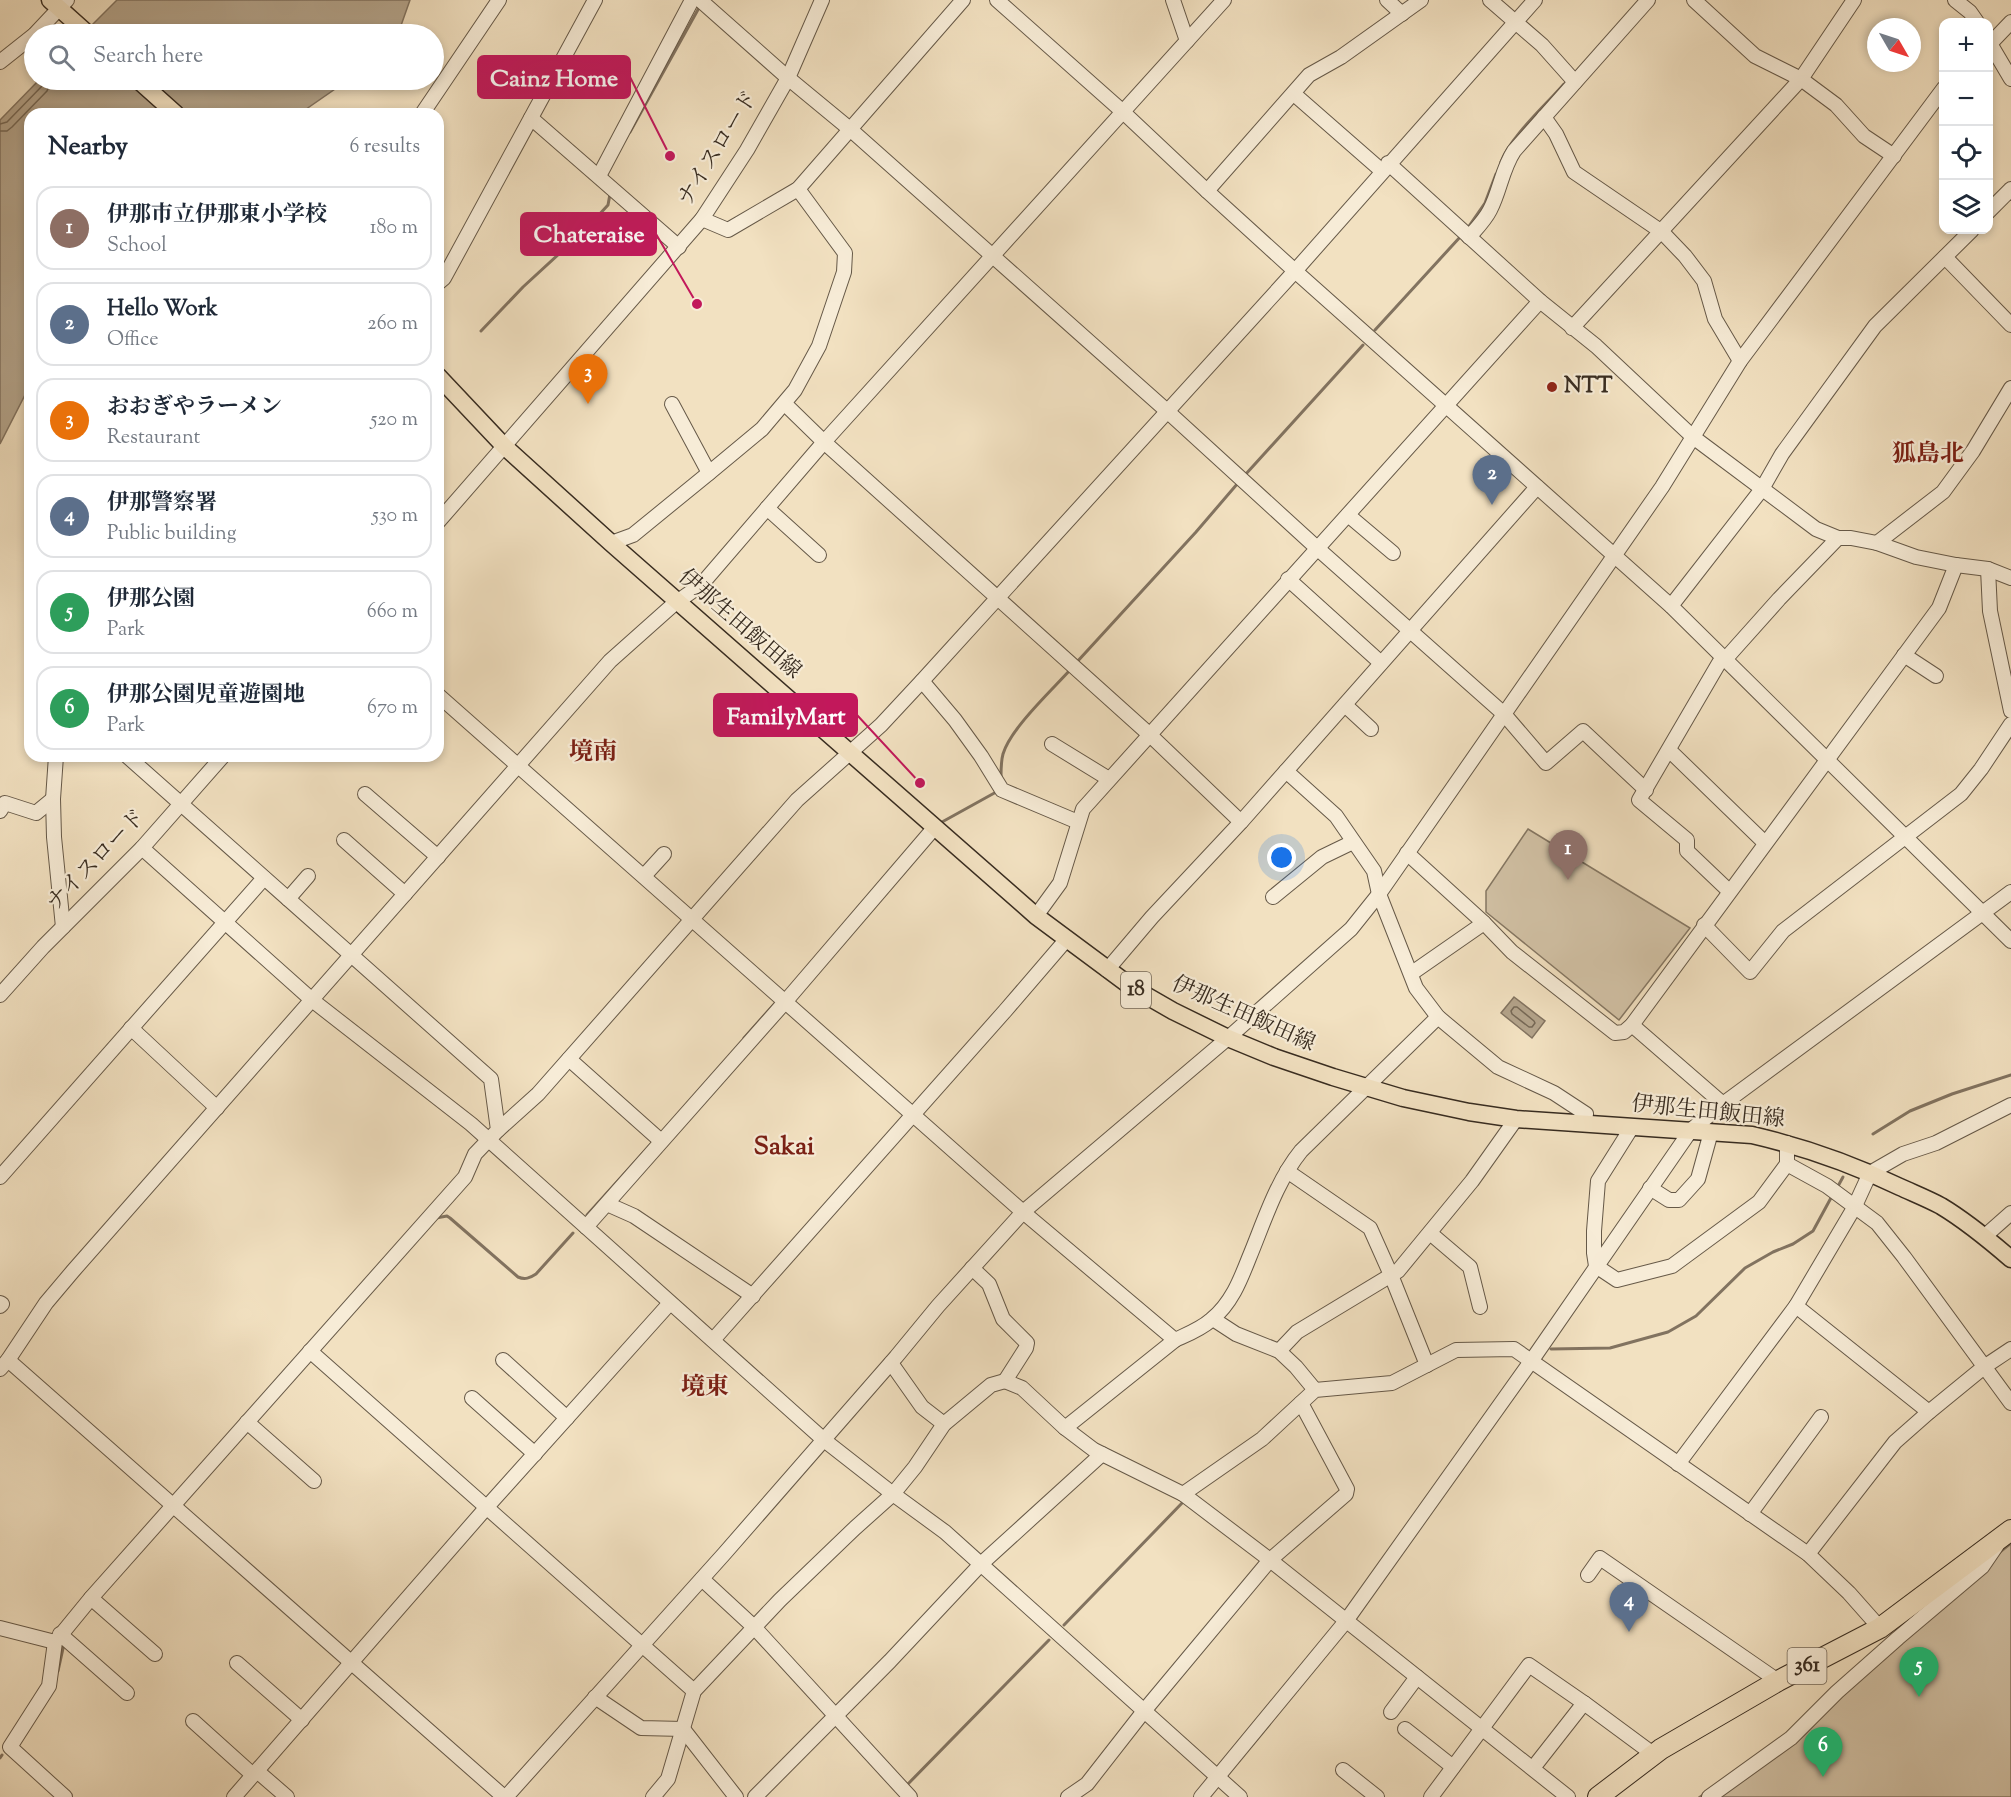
<!DOCTYPE html>
<meta charset="utf-8">
<style>
:root{--surface:#fff;--page:#f6f6f7;--text:#1f2937;--muted:#747a83;--line:#e0e1e3;--accent:#8f2418}
body{margin:0;font-family:"Sorts Mill Goudy","Noto Serif JP",serif;background:var(--page);color:var(--text)}
.controls{position:absolute;right:18px;top:18px;display:grid;overflow:hidden;border-radius:12px;box-shadow:0 3px 9px #0003}
.controls button{width:54px;height:54px;display:grid;place-items:center;padding:0;border:0;border-bottom:2px solid var(--line);background:var(--surface);color:var(--text);font:30px sans-serif}
.compass{position:absolute;left:1867px;top:18px;width:54px;height:54px;border-radius:50%;background:var(--surface);box-shadow:0 3px 9px #0003;rotate:129deg}
.you{position:absolute;left:1282px;top:858px;width:21px;height:21px;margin:-15px;border:4px solid #fff;border-radius:50%;background:#1a73e8;box-shadow:0 0 0 9px #1a73e833}
.badge{display:grid;place-items:center;width:39px;height:39px;border-radius:50%;background:var(--accent);color:#fff;font-size:20px;font-weight:700}
.pin{position:absolute;translate:-50% -50px;filter:drop-shadow(0 2px 3px #0008)}
.pin::after{content:'';position:absolute;top:32px;width:21px;height:18px;background:inherit;clip-path:polygon(0 0,100% 0,50% 100%)}
.list{margin:0;padding:0;list-style:none}
h2{display:flex;justify-content:space-between;align-items:center;height:78px;margin:0;padding:0 24px;font-size:26px}
h2 small{font-size:20px;font-weight:400;color:var(--muted)}
.list li{display:grid;grid-template-columns:39px 1fr auto;gap:18px;align-items:center;box-sizing:border-box;height:84px;margin:0 12px 12px;padding:0 12px;border:2px solid var(--line);border-radius:18px}
.list b{display:block;font-size:22px;white-space:nowrap}
.list p{margin:0;font-size:20px;white-space:nowrap;color:var(--muted)}
.list em{font-size:20px;font-style:normal;color:var(--muted)}
.icon{flex:none;width:33px;height:33px;fill:none;stroke:currentColor;stroke-width:2;stroke-linecap:round;stroke-linejoin:round}
.map{position:relative;flex:none;width:2011px;height:1797px;overflow:hidden}
.search{position:absolute;background:var(--surface);box-shadow:0 3px 9px #0003;left:24px;top:24px;width:420px;height:66px;display:flex;align-items:center;gap:15px;box-sizing:border-box;padding:0 21px;border-radius:33px;color:var(--muted);font-size:22px}
.panel{position:absolute;background:var(--surface);box-shadow:0 3px 9px #0003;left:24px;top:108px;width:420px;height:654px;border-radius:18px}
.map>svg:first-child{display:block}
.green{fill:#d2c2a6;stroke:#857763;stroke-width:1.5}
.water{fill:#b3a38a;stroke:#827360;stroke-width:1.5}
.lines{fill:none;stroke-linecap:round;stroke-linejoin:round}
.shore{stroke:#766855;stroke-width:1.5}
.stream{stroke:#827360;stroke-width:3}
.minor-casing{stroke:#665948;stroke-width:16}
.major-casing{stroke:#382c20;stroke-width:19}
.highway-casing{stroke:#382c20;stroke-width:22}
.minor{stroke:#f7ecd7;stroke-width:14}
.major{stroke:#f2e1c1;stroke-width:16}
.highway{stroke:#f2e1c1;stroke-width:20}
.poi-dot{fill:#8f2418;stroke:#f7ecd7;stroke-width:2}
.labels{text-anchor:middle;dominant-baseline:central;stroke-width:4.5;stroke-linejoin:round;paint-order:stroke}
.shield{fill:#f7ecd7;stroke:#716657;stroke-width:1.5}
.shield-label{font-size:21px;font-weight:bold;fill:#382c20}
.street-label{font-size:22px;fill:#382c20;stroke:#f7ecd7}
.poi-label{font-size:22px;font-weight:bold;fill:#382c20;stroke:#f7ecd7;text-anchor:start}
.neighbourhood-label{font-size:24px;font-weight:bold;fill:#7a1f14;stroke:#f7ecd7}
.quarter-label{font-size:26px;font-weight:bold;fill:#7a1f14;stroke:#f7ecd7}
.leader{fill:none;stroke:#c2185b;stroke-width:2}
.callout-dot{fill:#c2185b;stroke:#f7ecd7;stroke-width:2}
.callout{fill:#c2185b;stroke:#c2185b;stroke-width:2}
.callout-label{font-size:24px;text-anchor:middle;font-weight:bold;fill:#fff}
</style>
<div class="map">
<svg width="2011" height="1797" viewBox="0 0 2011 1797">
<rect width="100%" height="100%" fill="#f2e1c1"/>
<filter id="stains"><feTurbulence type="fractalNoise" baseFrequency=".00333" numOctaves="4"/><feColorMatrix values="0 0 0 0 .2 0 0 0 0 .09 0 0 0 0 .02 0 0 0 .5 -.17"/></filter>
<radialGradient id="worn" r=".72"><stop offset=".6" stop-color="#630" stop-opacity="0"/><stop offset="1" stop-color="#630" stop-opacity=".3"/></radialGradient>
<g class="green">
<polygon points="1528,829 1690,928 1619,1020 1486,912 1486,891"/>
<polygon points="2011,1544 2011,1797 1699,1797 1789,1734 1867,1660"/>
</g>
<g class="water">
<polygon points="117,0 410,0 398,34 83,34"/>
<polygon points="39,80 348,80 299,114 30,114 30,385 0,444 0,120"/>
<polygon points="1514,997 1545,1021 1532,1038 1501,1013"/>
</g>
<g class="lines">
<g class="shore">
<polyline points="0,124 7,122 42,86 43,80"/>
<polyline points="0,131 7,131 12,127 47,91 51,80"/>
<polygon points="1514,1007 1517,1007 1534,1021 1535,1023 1532,1027 1529,1027 1512,1014 1511,1011"/>
</g>
<g class="stream">
<polyline points="630,132 700,6"/>
<path d="M 1501,162 C 1511,136 1545,106 1564,84"/>
<polyline points="1467,229 1485,203 1496,174"/>
<polyline points="1375,330 1461,236"/>
<polyline points="481,331 523,287 585,230 608,205 610,194"/>
<polyline points="1245,475 1363,345"/>
<polyline points="1076,663 1196,532 1238,483"/>
<path d="M 1001,777 C 1001,769 1001,761 1003,754 C 1011,728 1051,691 1070,670"/>
<polyline points="942,822 998,791"/>
<polyline points="744,1038 777,1001"/>
<polyline points="1873,1134 1910,1111 1952,1094 2011,1075"/>
<polyline points="1837,1188 1843,1177"/>
<polyline points="587,1215 652,1143"/>
<path d="M 436,1218 L 447,1216 L 450,1218 L 518,1277 C 525,1280 530,1278 536,1274 L 573,1233"/>
<polyline points="1551,1349 1610,1348 1668,1332 1696,1316 1745,1268 1773,1252 1793,1244 1813,1231 1832,1196"/>
<polyline points="1064,1625 1184,1501"/>
<polyline points="58,1671 64,1644"/>
<polyline points="0,1758 2,1755"/>
<polyline points="905,1787 1049,1640"/>
</g>
<g class="minor-casing">
<g id="minor">
<polyline points="700,0 788,78 851,130 1167,411 1317,548 1504,714 1546,763 1583,731 1646,790"/>
<polyline points="997,0 1122,111 1207,191 1295,271 1671,606 2011,941"/>
<polyline points="1173,0 1187,41"/>
<polyline points="1387,0 1402,14"/>
<polyline points="1490,0 1542,45 1575,82"/>
<polyline points="1694,0 1755,56 1801,79 1836,105 1864,136 1894,156"/>
<polyline points="1955,0 1970,12 1977,22"/>
<polyline points="35,34 67,0"/>
<polyline points="1988,40 2011,79"/>
<polyline points="1988,46 2011,22"/>
<polyline points="0,62 34,35"/>
<polyline points="1294,94 1382,171"/>
<polyline points="422,114 499,0"/>
<polyline points="1544,117 1556,134 1574,172 1662,232 1685,256 1704,281 1715,319 1740,361"/>
<polyline points="531,118 679,247"/>
<polyline points="1388,163 1540,301 1596,346 1693,437 1816,529 1838,538 1851,538 1877,543 1916,557 1956,565 1988,569 2011,578"/>
<polyline points="599,176 692,0"/>
<polyline points="1207,191 1309,75 1341,57 1421,0"/>
<polyline points="1988,212 2011,189"/>
<polyline points="702,219 728,230 798,189 963,0"/>
<path d="M 1469,237 C 1477,228 1485,220 1490,210 C 1500,191 1502,169 1514,151 L 1648,0"/>
<polyline points="1945,257 2011,325"/>
<polyline points="438,283 444,278 595,0"/>
<polyline points="1572,328 1801,79 1854,0"/>
<polyline points="672,404 709,473"/>
<polyline points="785,404 824,442 1150,735 1241,822"/>
<polyline points="767,508 819,555"/>
<polyline points="1348,515 1393,553"/>
<polyline points="438,522 702,219 747,150 788,78 822,0"/>
<polyline points="611,543 633,535 709,473 762,429 795,390 819,346 844,272 845,253 798,189"/>
<polyline points="1877,543 1943,492 1973,451 2011,388"/>
<polyline points="1988,569 1990,611 2011,711"/>
<polyline points="1288,579 1381,663"/>
<polyline points="1671,606 1762,489 1782,454 1875,326 1972,230"/>
<polyline points="1904,655 1936,676"/>
<polyline points="922,681 955,720 981,756 1002,790 1078,822"/>
<path d="M 438,695 L 1023,1212 L 1175,1340 C 1188,1334 1201,1329 1211,1320 C 1231,1304 1240,1281 1249,1258 C 1264,1222 1276,1182 1301,1151 L 1438,1017"/>
<polyline points="1345,705 1371,729"/>
<polyline points="1052,744 1109,779"/>
<polyline points="1669,750 1765,843"/>
<polyline points="56,756 53,799 54,837 63,927"/>
<polyline points="1286,771 1336,816 1374,871 1379,894 1416,988 1438,1017 1498,1067 1554,1093 1586,1114 1584,1123"/>
<polyline points="365,794 438,857"/>
<polyline points="0,811 5,803 36,813 53,799"/>
<polyline points="344,840 405,894"/>
<polyline points="142,848 312,1000 471,1124 824,1440 893,1494 945,1532 1240,1797"/>
<polyline points="1407,853 1484,923 1512,952 1615,1033 1624,1032 1632,1025 1939,608 1956,565"/>
<polyline points="644,876 664,854"/>
<polyline points="1729,891 1687,851 1687,840 1639,800 1719,663 1729,655 1779,599 1838,538"/>
<polyline points="1273,897 1322,857 1353,842"/>
<polyline points="288,899 308,876"/>
<polyline points="1036,916 1060,883 1083,809 1540,301"/>
<polyline points="1704,925 1750,972 1783,931 1961,794 1981,769 2011,724"/>
<polyline points="1107,970 1152,917 1241,822 1537,487"/>
<polyline points="1412,973 1484,923"/>
<polyline points="0,995 43,947 142,848 223,756"/>
<polyline points="1632,1025 1723,1104"/>
<polyline points="131,1028 217,1108"/>
<polyline points="569,1059 661,1141"/>
<polyline points="1632,1127 1598,1181 1594,1231 1594,1253 1596,1266 1617,1280 1672,1266 1759,1202 1787,1164"/>
<polyline points="498,1130 538,1094 797,800 881,725 922,681 1295,271 1535,0"/>
<polyline points="1787,1143 1787,1164 1827,1186 1877,1223 1904,1257 2011,1403"/>
<polyline points="1287,1171 1370,1228 1391,1275 1427,1365"/>
<polyline points="0,1177 264,878"/>
<polyline points="1650,1188 1669,1200 1679,1200 1698,1179 1711,1132"/>
<polyline points="607,1204 634,1216 753,1296"/>
<polyline points="586,1227 785,1002 935,827"/>
<polyline points="1430,1233 1470,1267 1480,1307"/>
<polyline points="1985,1236 2011,1213"/>
<polyline points="972,1268 989,1284 1003,1319 1027,1343 1026,1348 1005,1381 1022,1388 1065,1428 1094,1450 1183,1494 1270,1560 1568,1797"/>
<polyline points="0,1303 2,1304 0,1306"/>
<polyline points="1796,1306 1929,1412"/>
<polyline points="1213,1319 1236,1334 1279,1351 1296,1367 1315,1390"/>
<polyline points="713,1340 1005,1011 1066,940"/>
<polyline points="310,1351 694,1691"/>
<polyline points="1279,1351 1297,1332 1398,1271 1472,1181 1516,1119"/>
<polyline points="8,1360 504,1797"/>
<polyline points="503,1360 567,1418"/>
<polyline points="891,1363 922,1407 944,1424"/>
<polyline points="0,1369 8,1360 46,1303 73,1271 610,661 674,604 701,585 824,442 1224,0"/>
<polyline points="472,1398 535,1454"/>
<polyline points="247,1422 314,1481"/>
<polyline points="1065,1428 1175,1340"/>
<polyline points="1678,1464 1796,1306 1854,1208 1870,1173 1903,1154 1936,1143 2011,1105"/>
<polyline points="1183,1494 1262,1439 1315,1390 1392,1383 1456,1350 1514,1349 1808,1554 1849,1593 1880,1628"/>
<polyline points="1750,1514 1821,1417"/>
<polyline points="1808,1554 1895,1442 1929,1412 1984,1367 2011,1349"/>
<polyline points="1588,1575 1600,1558 1778,1681"/>
<polyline points="702,1579 754,1627 910,1797"/>
<polyline points="91,1598 155,1654"/>
<polyline points="0,1628 55,1642"/>
<polyline points="60,1634 127,1693"/>
<polyline points="237,1663 302,1720"/>
<polyline points="595,1697 641,1728 683,1729"/>
<polyline points="1391,1712 1417,1677"/>
<polyline points="193,1721 253,1775"/>
<polyline points="683,1729 736,1797"/>
<polyline points="1405,1729 1453,1767"/>
<polyline points="1533,1768 1584,1703"/>
<polyline points="1343,1770 1377,1797"/>
<polyline points="257,1771 287,1797"/>
<polyline points="65,1797 10,1747 49,1686 55,1642 91,1598 465,1177 475,1154 498,1130 491,1079 127,756"/>
<polyline points="234,1797 486,1508 670,1303"/>
<polyline points="506,1797 724,1554 896,1357 938,1306 1023,1212 1228,1038 1351,929 1379,894 1662,487 1740,361 1944,88"/>
<polyline points="653,1797 668,1779 694,1691 780,1600 855,1528 893,1494 915,1467 944,1424 991,1385 1005,1381"/>
<polyline points="755,1797 890,1661 981,1564 1102,1454"/>
<polyline points="1068,1797 1087,1784 1144,1711 1270,1560 1346,1494 1347,1489 1301,1403"/>
<polyline points="1201,1797 1346,1621 1532,1360 1691,1130 1723,1104 2011,892"/>
<polyline points="1431,1797 1529,1665 1584,1703 1653,1754"/>
<polyline points="1709,1797 1791,1738 1837,1692 1898,1638 1982,1567 1997,1545"/>
</g>
</g>
<g class="major-casing">
<g id="major">
<polyline points="50,0 88,34"/>
<polyline points="138,80 176,114"/>
<path d="M 438,376 L 505,447 L 611,543 L 1036,916 L 1133,988 L 1173,1011 L 1228,1038 L 1274,1057 L 1333,1077 L 1403,1098 L 1469,1112 L 1516,1119 L 1752,1135 C 1804,1147 1852,1164 1900,1187 C 1913,1193 1928,1199 1941,1206 C 1966,1221 1989,1240 2011,1259"/>
</g>
</g>
<g class="highway-casing">
<polyline id="highway" points="1598,1797 1661,1749 1778,1681 1880,1628 2011,1530"/>
</g>
<use href="#minor" class="minor"/>
<use href="#major" class="major"/>
<use href="#highway" class="highway"/>
</g>
<circle class="poi-dot" cx="1552" cy="387" r="6"/>
<g class="labels">
<g class="shield">
<rect x="1121" y="972" width="30" height="36" rx="4.5"/>
<rect x="1787.5" y="1648" width="39" height="36" rx="4.5"/>
</g>
<g class="shield-label">
<text x="1136" y="990">18</text>
<text x="1807" y="1666">361</text>
</g>
<g class="street-label">
<text transform="translate(719 149) rotate(-58)">ナイスロード</text>
<text transform="translate(739 625) rotate(41)">伊那生田飯田線</text>
<text transform="translate(97 861) rotate(-46)">ナイスロード</text>
<text transform="translate(1243 1015) rotate(24)">伊那生田飯田線</text>
<text transform="translate(1708 1113) rotate(6)">伊那生田飯田線</text>
</g>
<g class="poi-label">
<text x="1564" y="387">NTT</text>
</g>
<g class="neighbourhood-label">
<text x="1928" y="455">狐島北</text>
<text x="593" y="753">境南</text>
<text x="705" y="1388">境東</text>
</g>
<g class="quarter-label">
<text x="784" y="1147">Sakai</text>
</g>
</g>
<path class="leader" d="M670 156L630 77M697 304L656 234M920 783L857 715"/>
<g class="callout-dot">
<circle cx="670" cy="156" r="6"/>
<circle cx="697" cy="304" r="6"/>
<circle cx="920" cy="783" r="6"/>
</g>
<g class="callout">
<rect x="478" y="56" width="152" height="42" rx="6"/>
<rect x="521" y="213" width="135" height="42" rx="6"/>
<rect x="714" y="694" width="143" height="42" rx="6"/>
</g>
<g class="callout-label">
<text x="554" y="86">Cainz Home</text>
<text x="589" y="242">Chateraise</text>
<text x="786" y="724">FamilyMart</text>
</g>
<rect width="100%" height="100%" filter="url(#stains)"/>
<rect width="100%" height="100%" fill="url(#worn)"/>
</svg>
<div class="controls">
<button>+</button>
<button>−</button>
<button><svg class="icon" aria-label="locate" viewBox="0 0 24 24"><circle cx="12" cy="12" r="6"/><path d="M12 2v4M12 18v4M2 12h4M18 12h4"/></svg></button>
<button><svg class="icon" aria-label="layers" viewBox="0 0 24 24"><path d="M12 4l9 5-9 5-9-5zM3 14l9 5 9-5"/></svg></button>
</div>
<svg class="compass" viewBox="-18 -18 36 36"><path d="M0-13l5 13h-10z" fill="#e53935"/><path d="M0 13l5-13h-10z" fill="#747a83"/></svg>
<div class="you"></div>
<div class="pin badge" style="left:1568px;top:880px;background:#8d6e63">1</div>
<div class="pin badge" style="left:1492px;top:505px;background:#5c6f8a">2</div>
<div class="pin badge" style="left:588px;top:404px;background:#e8710a">3</div>
<div class="pin badge" style="left:1629px;top:1632px;background:#5c6f8a">4</div>
<div class="pin badge" style="left:1919px;top:1697px;background:#2e9e5b">5</div>
<div class="pin badge" style="left:1823px;top:1777px;background:#2e9e5b">6</div>
<div class="search"><svg class="icon" aria-label="search" viewBox="0 0 24 24"><circle cx="10" cy="10" r="6"/><path d="M15 15l6 6"/></svg>Search here</div>
<section class="panel">
<h2>Nearby<small>6 results</small></h2>
<ul class="list">
<li><span class="badge" style="background:#8d6e63">1</span><div><b>伊那市立伊那東小学校</b><p>School</p></div><em>180 m</em></li>
<li><span class="badge" style="background:#5c6f8a">2</span><div><b>Hello Work</b><p>Office</p></div><em>260 m</em></li>
<li><span class="badge" style="background:#e8710a">3</span><div><b>おおぎやラーメン</b><p>Restaurant</p></div><em>520 m</em></li>
<li><span class="badge" style="background:#5c6f8a">4</span><div><b>伊那警察署</b><p>Public building</p></div><em>530 m</em></li>
<li><span class="badge" style="background:#2e9e5b">5</span><div><b>伊那公園</b><p>Park</p></div><em>660 m</em></li>
<li><span class="badge" style="background:#2e9e5b">6</span><div><b>伊那公園児童遊園地</b><p>Park</p></div><em>670 m</em></li>
</ul>
</section>
</div>
